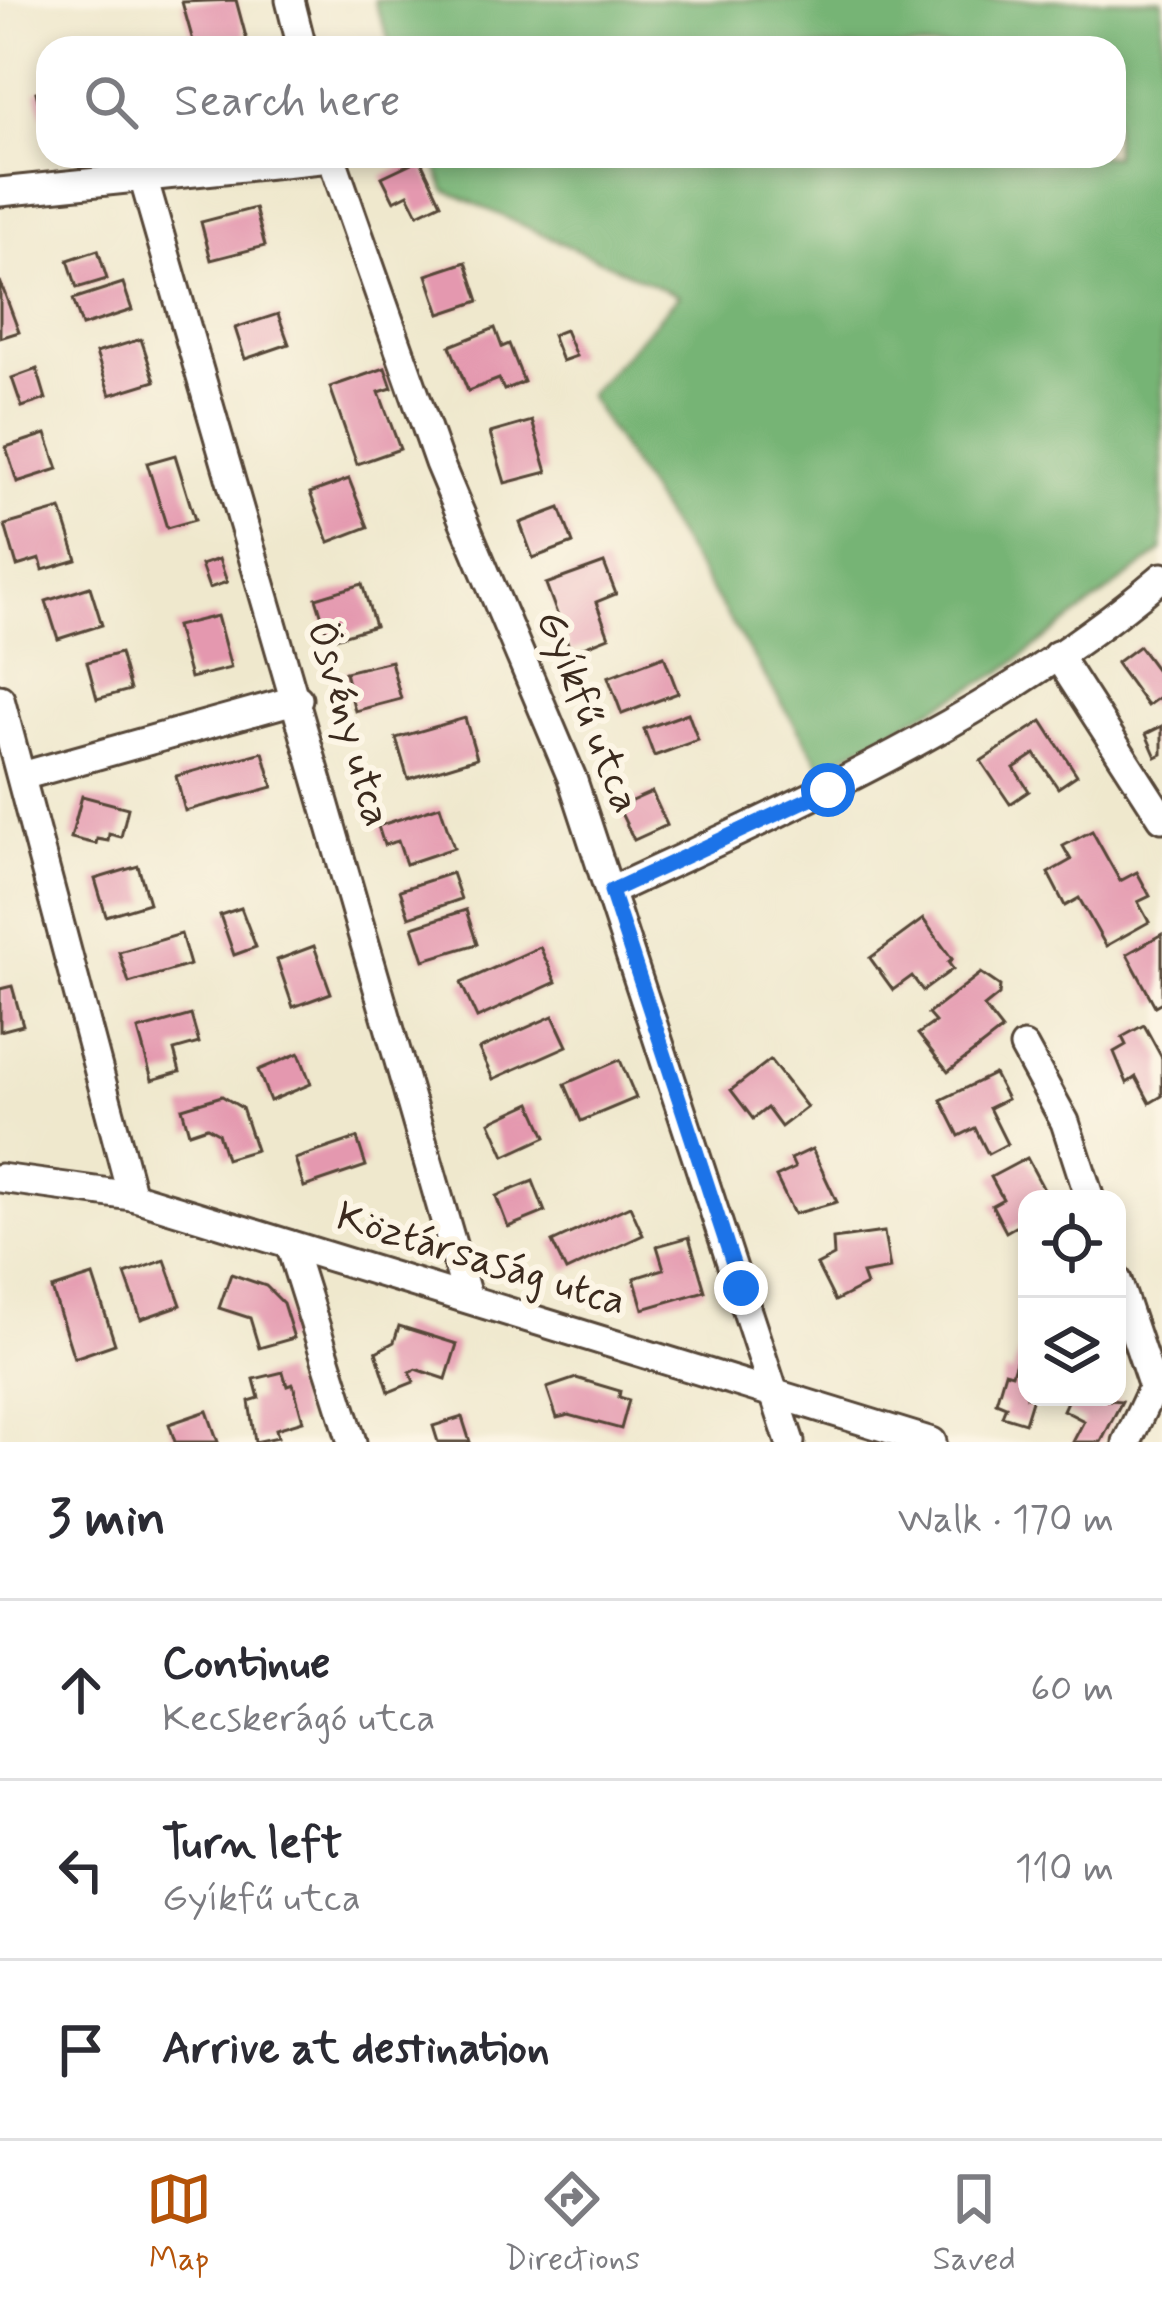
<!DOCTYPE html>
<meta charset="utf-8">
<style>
:root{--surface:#fff;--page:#f2f2f3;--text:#2b2b33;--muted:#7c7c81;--line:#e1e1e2;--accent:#b45309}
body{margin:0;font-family:Mynerve,sans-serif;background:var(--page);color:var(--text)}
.controls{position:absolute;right:36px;bottom:36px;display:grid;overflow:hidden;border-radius:24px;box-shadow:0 6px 18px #0003}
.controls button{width:108px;height:108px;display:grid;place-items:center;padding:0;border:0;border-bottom:3px solid var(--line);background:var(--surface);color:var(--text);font:60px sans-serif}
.stop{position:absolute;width:36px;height:36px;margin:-27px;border:9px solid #1a73e8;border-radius:50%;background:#fff}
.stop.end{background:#1a73e8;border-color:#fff;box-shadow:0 3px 12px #0008}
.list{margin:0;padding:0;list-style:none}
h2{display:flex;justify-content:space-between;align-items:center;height:156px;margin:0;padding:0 48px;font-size:51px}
h2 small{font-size:39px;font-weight:400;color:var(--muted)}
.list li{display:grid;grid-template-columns:78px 1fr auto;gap:36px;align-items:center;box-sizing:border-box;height:180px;padding:0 48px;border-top:3px solid var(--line)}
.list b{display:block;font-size:45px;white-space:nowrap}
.list p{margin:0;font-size:39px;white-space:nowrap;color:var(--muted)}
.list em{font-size:39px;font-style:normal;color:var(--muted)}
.icon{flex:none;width:66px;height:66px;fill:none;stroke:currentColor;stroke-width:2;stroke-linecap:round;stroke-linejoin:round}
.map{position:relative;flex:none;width:1162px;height:1442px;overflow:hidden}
.search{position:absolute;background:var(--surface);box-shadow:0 6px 18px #0003;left:36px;right:36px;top:36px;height:132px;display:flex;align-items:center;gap:30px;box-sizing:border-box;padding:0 42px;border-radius:36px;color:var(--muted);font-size:45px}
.sheet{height:696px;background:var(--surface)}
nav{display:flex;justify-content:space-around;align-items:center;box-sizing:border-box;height:168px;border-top:3px solid var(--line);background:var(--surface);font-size:33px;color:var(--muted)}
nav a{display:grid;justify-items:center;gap:6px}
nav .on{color:var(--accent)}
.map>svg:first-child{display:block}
.forest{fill:#76b474;stroke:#586f49;stroke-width:3}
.building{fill:#e498af}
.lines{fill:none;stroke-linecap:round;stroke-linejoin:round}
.minor-casing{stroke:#564638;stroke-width:33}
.minor{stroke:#fff;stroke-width:27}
.route{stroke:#1a73e8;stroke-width:15}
.labels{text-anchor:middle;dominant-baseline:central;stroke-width:12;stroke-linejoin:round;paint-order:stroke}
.street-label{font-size:42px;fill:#3b2a1e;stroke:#fcf5e5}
</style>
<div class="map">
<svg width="1162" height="1442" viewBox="0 0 1162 1442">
<rect width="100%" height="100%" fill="#fcf5e5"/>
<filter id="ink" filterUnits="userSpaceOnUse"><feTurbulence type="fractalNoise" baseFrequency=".00833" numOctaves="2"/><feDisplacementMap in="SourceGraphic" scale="24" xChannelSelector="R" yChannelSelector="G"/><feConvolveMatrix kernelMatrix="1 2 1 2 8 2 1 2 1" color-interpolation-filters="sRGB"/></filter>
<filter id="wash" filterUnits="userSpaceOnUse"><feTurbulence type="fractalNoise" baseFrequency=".004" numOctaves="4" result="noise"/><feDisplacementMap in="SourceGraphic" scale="48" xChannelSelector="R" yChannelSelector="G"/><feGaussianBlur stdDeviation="2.7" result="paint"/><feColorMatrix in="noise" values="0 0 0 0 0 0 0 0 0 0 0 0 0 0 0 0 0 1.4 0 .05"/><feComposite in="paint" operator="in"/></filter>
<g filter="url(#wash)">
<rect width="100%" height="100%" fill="#efe8cd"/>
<polygon class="forest" points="374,0 1162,0 1162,551 1000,673 822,767 588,395 679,296 445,190 432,156 1114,156 1114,48 392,48"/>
<g id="blocks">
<g class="building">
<polygon points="236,0 249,48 195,48 182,2"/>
<polygon points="48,88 48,114 42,116 36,92"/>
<polygon points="420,159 441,203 418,214 408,194 394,201 382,177"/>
<polygon points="255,208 265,246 211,260 201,222"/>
<polygon points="98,250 107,279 77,288 68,260"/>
<polygon points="466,262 479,301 440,314 427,275"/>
<polygon points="0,281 19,332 0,338"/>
<polygon points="123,283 132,310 82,326 73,299"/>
<polygon points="278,314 289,344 245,359 235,328"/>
<polygon points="495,328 502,347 509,344 524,382 504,390 499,379 468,391 450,346"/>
<polygon points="565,330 576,356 562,361 552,335"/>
<polygon points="141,339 155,381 110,395 96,353"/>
<polygon points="385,368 392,388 379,392 400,449 357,464 330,387"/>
<polygon points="37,369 46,399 22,407 12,378"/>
<polygon points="532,421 547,472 505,483 490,433"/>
<polygon points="46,434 58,469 17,482 6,447"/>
<polygon points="175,455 195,520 167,528 147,463"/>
<polygon points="349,479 368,527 329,542 310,493"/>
<polygon points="560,508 573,543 533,558 520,523"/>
<polygon points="61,509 77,560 43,570 40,559 17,566 5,525"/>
<polygon points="219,559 227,582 209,588 201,565"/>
<polygon points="604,563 616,594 596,602 609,637 571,652 546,584"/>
<polygon points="362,584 375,626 329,640 316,598"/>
<polygon points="90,587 102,625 58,639 46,601"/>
<polygon points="217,616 231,668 190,678 176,626"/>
<polygon points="1139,646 1162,677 1162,695 1147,706 1116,663"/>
<polygon points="120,653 130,690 97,699 87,662"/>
<polygon points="664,656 678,693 622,714 608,677"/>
<polygon points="391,661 401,699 355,711 345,672"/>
<polygon points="688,713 698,740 654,756 644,729"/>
<polygon points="465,718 477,758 408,779 396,738"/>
<polygon points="1042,721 1077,775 1058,788 1035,754 1014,768 1029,791 1010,804 981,761"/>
<polygon points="1162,726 1162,754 1156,757 1146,734"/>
<polygon points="263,752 273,787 185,811 176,776"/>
<polygon points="652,792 667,825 634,840 618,807"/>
<polygon points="82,796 128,808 121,837 109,834 108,841 97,839 96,844 71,838"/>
<polygon points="440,806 454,848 406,864 398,841 384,845 378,826"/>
<polygon points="1092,831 1120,881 1137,872 1150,896 1138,902 1149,922 1106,946 1079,898 1065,906 1048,873 1071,860 1063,846"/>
<polygon points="138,866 149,903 106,916 95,879"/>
<polygon points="452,873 461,899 409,917 400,890"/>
<polygon points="241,908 256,947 234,955 220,915"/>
<polygon points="466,910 477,944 424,960 413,927"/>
<polygon points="923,919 952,959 948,962 953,969 923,991 912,976 893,990 870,958"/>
<polygon points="181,934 190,965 129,983 119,952"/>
<polygon points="1162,934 1162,1002 1155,1006 1127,954"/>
<polygon points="314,946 331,993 293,1007 277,960"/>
<polygon points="540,947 556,982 477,1018 461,983"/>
<polygon points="981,973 1000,986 999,995 984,1007 1002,1030 948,1072 918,1034 935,1022 928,1014"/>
<polygon points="12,986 23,1025 0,1031 0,989"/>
<polygon points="191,1015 199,1043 174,1050 180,1072 152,1080 138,1030"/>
<polygon points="553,1016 567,1046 493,1079 479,1049"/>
<polygon points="1144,1025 1162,1058 1162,1096 1150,1103 1136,1077 1127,1083 1114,1052 1126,1045 1122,1037"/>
<polygon points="299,1053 311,1084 270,1101 258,1070"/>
<polygon points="620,1060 636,1098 581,1121 565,1084"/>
<polygon points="770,1060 807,1107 781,1127 767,1108 753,1119 731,1090"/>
<polygon points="994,1074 1007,1099 989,1108 1007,1144 988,1154 975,1128 959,1136 941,1100"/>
<polygon points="222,1096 242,1108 256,1150 226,1159 218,1133 207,1127 189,1133 182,1108"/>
<polygon points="531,1103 546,1137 505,1156 490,1122"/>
<polygon points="357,1138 366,1166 304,1187 295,1159"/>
<polygon points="812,1149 837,1202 794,1214 776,1177 795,1168 791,1159"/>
<polygon points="1027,1158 1049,1199 1027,1199 1027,1220 1006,1232 992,1205 1003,1199 991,1177"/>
<polygon points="533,1181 545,1212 508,1227 496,1196"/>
<polygon points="630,1206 643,1235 566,1271 552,1242"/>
<polygon points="884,1232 890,1269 862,1274 866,1285 835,1301 817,1265 834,1256 833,1239"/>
<polygon points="689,1237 705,1291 643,1309 634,1278 664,1269 657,1246"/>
<polygon points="165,1260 181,1305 141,1319 125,1274"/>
<polygon points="231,1274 266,1286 283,1303 294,1338 259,1348 250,1318 219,1308"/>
<polygon points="93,1276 115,1344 74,1358 52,1289"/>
<polygon points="399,1326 457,1344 446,1379 416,1369 410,1372 414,1382 389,1392 376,1352 394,1342"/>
<polygon points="1019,1352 1027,1355 1027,1397 1033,1397 1025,1423 1002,1416 1006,1406 996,1402 1005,1372 1012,1374"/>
<polygon points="283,1372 287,1386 293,1384 303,1421 276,1429 278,1437 255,1442 249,1401 259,1398 254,1379"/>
<polygon points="576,1378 620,1391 619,1397 629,1400 621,1429 569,1415 557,1418 547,1388"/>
<polygon points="1069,1397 1122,1401 1101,1442 1073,1442 1084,1421 1063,1410"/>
<polygon points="207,1411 218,1442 175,1442 169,1424"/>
<polygon points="462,1417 470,1442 438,1442 433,1426"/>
</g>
</g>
</g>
<g filter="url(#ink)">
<use href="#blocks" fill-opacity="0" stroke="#564638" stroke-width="3"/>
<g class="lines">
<g class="minor-casing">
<g id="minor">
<polyline points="290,0 302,48"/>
<polyline points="331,156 439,463 572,778 790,1442"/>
<polyline points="143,177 467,1296"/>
<polyline points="0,192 331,158"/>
<polyline points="1057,655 1162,818"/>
<polyline points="0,699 132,1196"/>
<polyline points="22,776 298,699"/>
<path d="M 611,891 C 802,802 1000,715 1162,577"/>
<polyline points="1024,1047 1065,1122 1090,1199"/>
<polyline points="0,1178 132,1196 932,1442"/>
<polyline points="290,1245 352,1442"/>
<polyline points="1117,1280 1153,1387 1127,1442"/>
</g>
</g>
<use href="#minor" class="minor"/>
</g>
</g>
<g class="lines" filter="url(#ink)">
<polyline class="route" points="741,1288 611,891 828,790"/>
</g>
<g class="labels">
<g class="street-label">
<text transform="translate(587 712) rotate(68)">Gyíkfű utca</text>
<text transform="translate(348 724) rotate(74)">Ösvény utca</text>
<text transform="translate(481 1260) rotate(17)">Köztársaság utca</text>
</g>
</g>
</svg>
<div class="controls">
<button><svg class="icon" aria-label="locate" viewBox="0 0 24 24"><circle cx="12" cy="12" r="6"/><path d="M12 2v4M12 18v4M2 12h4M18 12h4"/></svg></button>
<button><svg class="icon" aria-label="layers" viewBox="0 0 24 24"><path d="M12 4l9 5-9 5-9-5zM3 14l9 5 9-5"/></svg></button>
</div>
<div class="stop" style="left:828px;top:790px"></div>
<div class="stop end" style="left:741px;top:1288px"></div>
<div class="search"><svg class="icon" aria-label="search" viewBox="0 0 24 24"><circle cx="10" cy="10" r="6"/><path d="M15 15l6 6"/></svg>Search here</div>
</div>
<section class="sheet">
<h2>3 min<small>Walk · 170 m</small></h2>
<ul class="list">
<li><svg class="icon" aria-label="ahead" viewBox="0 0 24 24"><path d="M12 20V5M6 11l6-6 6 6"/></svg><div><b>Continue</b><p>Kecskerágó utca</p></div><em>60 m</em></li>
<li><svg class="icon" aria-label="left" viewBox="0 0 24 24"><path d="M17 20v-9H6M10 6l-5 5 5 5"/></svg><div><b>Turn left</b><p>Gyíkfű utca</p></div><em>110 m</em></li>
<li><svg class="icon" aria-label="arrive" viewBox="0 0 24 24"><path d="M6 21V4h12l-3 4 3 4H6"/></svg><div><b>Arrive at destination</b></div></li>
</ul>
</section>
<nav>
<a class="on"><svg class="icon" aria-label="map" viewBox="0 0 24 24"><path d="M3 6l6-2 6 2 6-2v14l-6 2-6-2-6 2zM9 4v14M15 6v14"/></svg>Map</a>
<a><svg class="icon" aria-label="directions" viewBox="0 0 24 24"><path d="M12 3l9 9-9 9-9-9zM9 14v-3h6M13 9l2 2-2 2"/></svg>Directions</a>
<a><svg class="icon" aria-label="saved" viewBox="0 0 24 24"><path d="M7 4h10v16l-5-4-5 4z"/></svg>Saved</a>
</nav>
